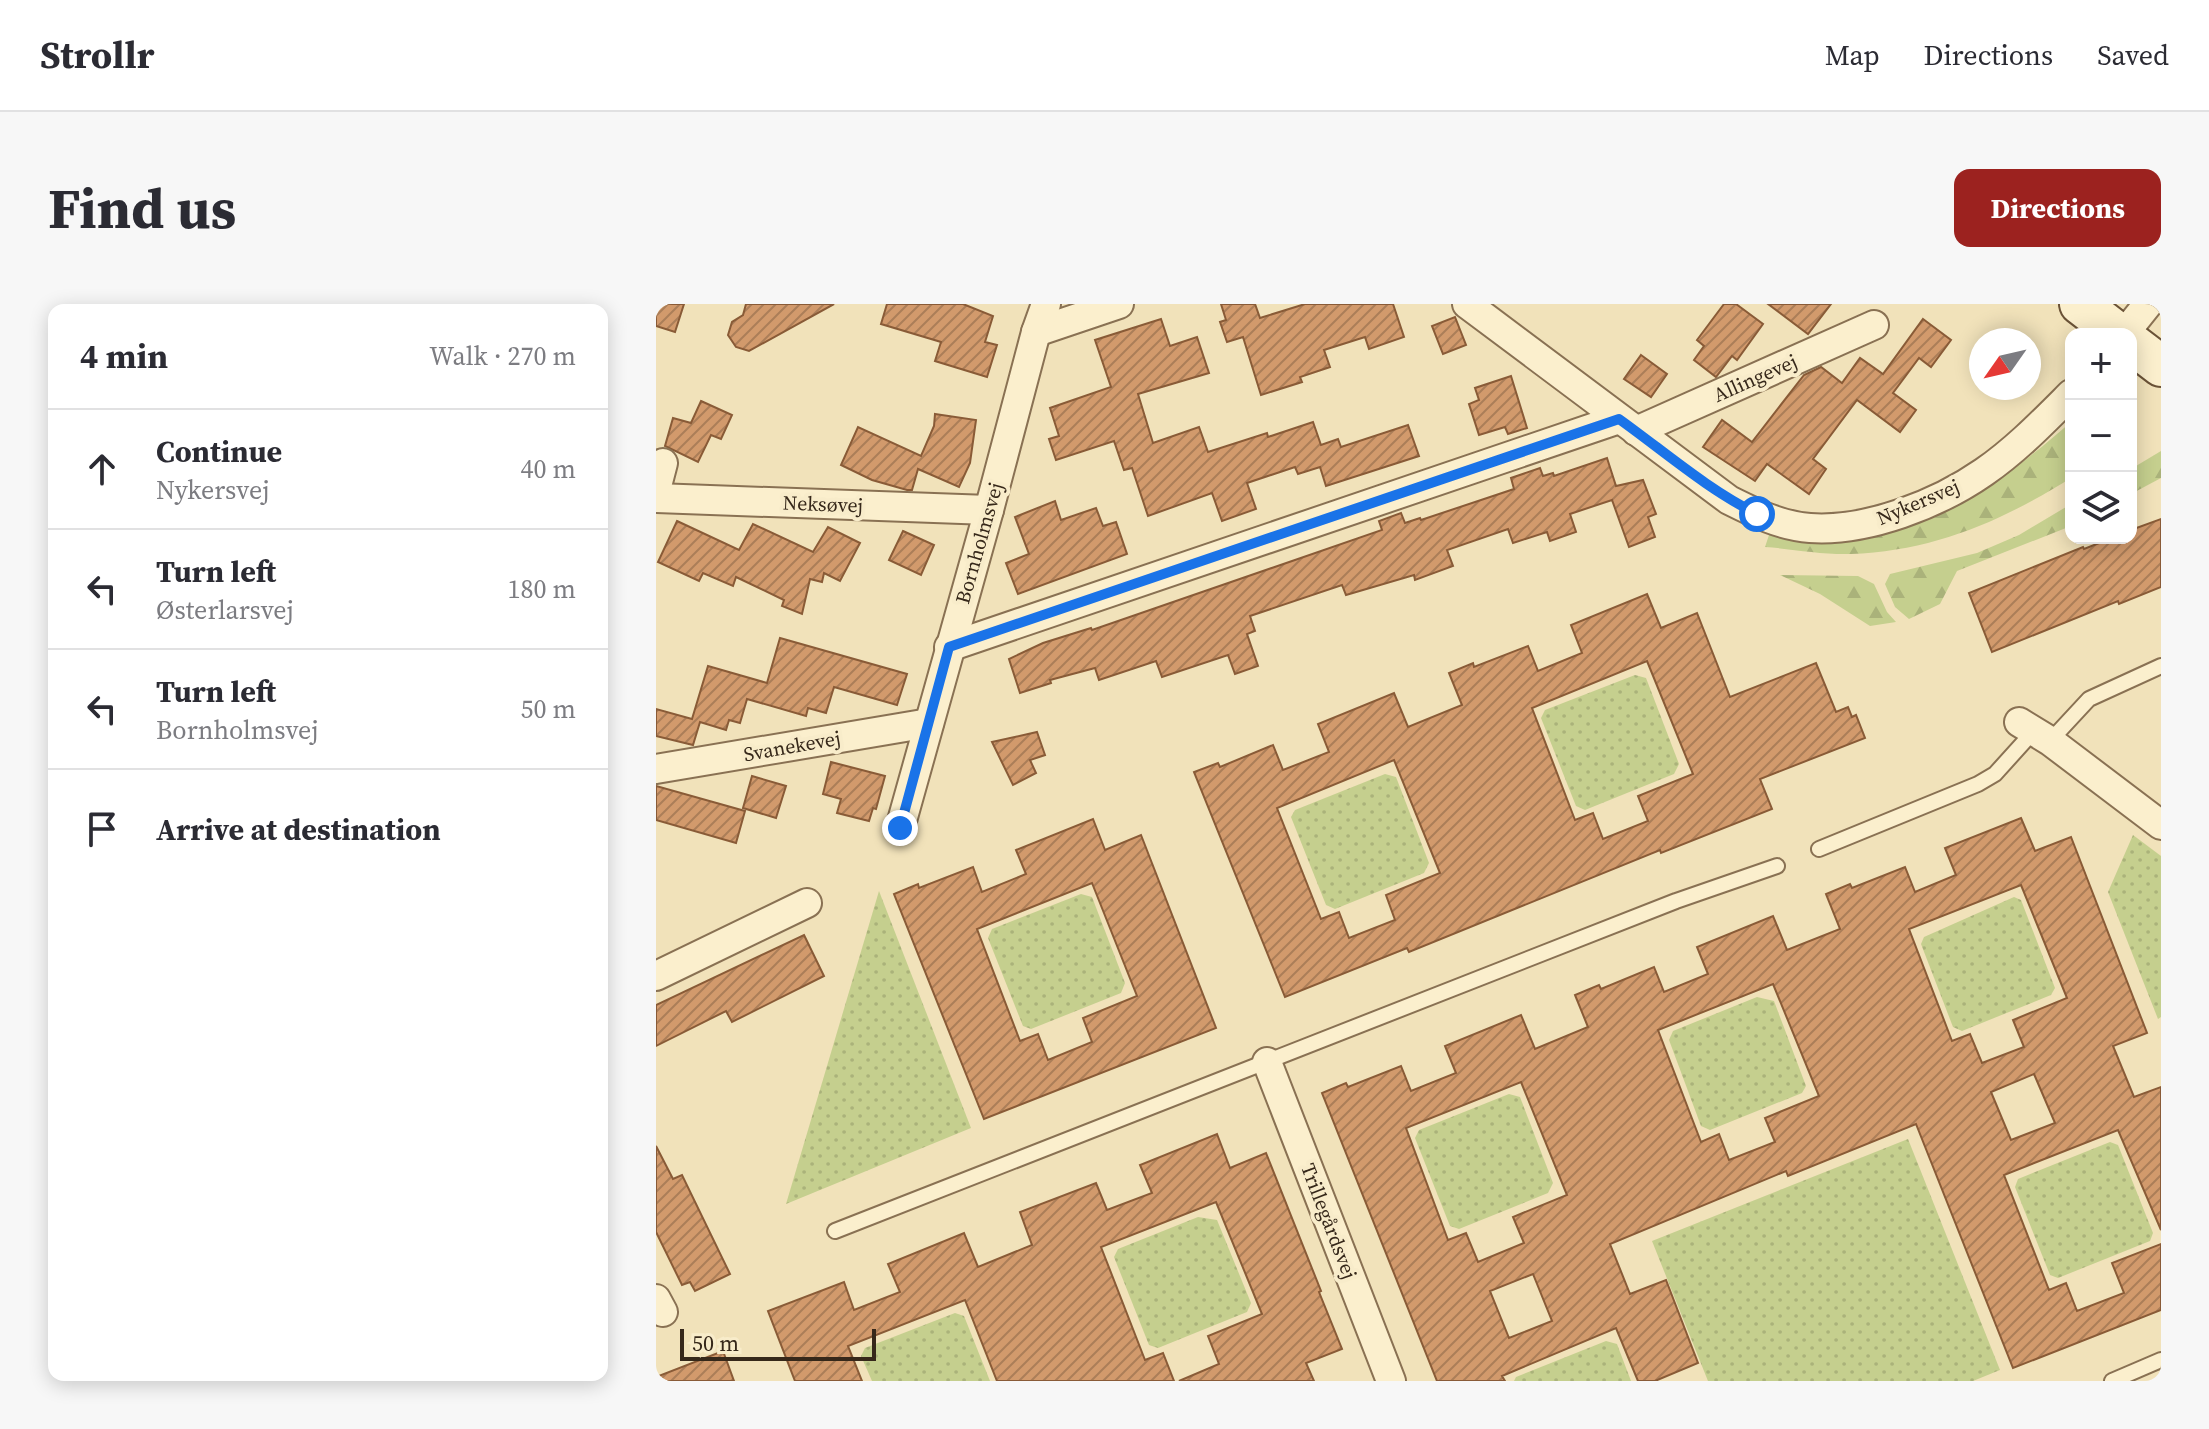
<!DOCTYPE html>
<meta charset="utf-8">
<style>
:root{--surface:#fff;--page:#f7f7f7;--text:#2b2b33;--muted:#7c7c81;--line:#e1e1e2;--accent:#9c221f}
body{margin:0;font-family:"Source Serif 4",serif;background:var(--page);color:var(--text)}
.controls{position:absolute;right:24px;top:24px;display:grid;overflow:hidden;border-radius:16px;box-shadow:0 4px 20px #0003}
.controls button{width:72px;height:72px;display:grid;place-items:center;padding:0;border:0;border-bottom:2px solid var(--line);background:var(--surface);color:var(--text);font:40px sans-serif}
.compass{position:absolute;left:1313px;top:24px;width:72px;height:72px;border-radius:50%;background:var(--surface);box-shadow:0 4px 20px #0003;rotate:236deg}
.scale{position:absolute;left:24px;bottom:20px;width:196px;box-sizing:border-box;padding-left:8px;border:4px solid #36281a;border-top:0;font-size:22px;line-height:28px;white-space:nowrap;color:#36281a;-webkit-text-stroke:6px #f8ecca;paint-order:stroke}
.stop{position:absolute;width:24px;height:24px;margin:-18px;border:6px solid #1a73e8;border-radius:50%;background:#fff}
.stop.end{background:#1a73e8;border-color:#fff;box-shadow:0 2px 8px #0008}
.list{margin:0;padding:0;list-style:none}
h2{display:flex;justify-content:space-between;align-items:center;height:104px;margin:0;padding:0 32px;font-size:34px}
h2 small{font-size:26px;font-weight:400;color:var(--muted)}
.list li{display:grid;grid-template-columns:52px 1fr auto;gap:24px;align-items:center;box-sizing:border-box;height:120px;padding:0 32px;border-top:2px solid var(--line)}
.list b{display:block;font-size:30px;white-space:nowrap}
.list p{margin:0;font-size:26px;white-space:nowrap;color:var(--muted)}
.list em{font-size:26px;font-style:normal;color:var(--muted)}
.icon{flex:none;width:44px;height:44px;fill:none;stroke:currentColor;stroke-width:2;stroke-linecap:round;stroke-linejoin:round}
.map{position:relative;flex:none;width:1505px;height:1077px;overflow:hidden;border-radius:16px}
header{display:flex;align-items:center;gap:48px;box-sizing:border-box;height:112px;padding:0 40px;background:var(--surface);border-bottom:2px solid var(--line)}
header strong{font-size:38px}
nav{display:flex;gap:44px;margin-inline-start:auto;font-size:28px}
.intro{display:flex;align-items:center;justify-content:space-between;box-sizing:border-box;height:192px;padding:0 48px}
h1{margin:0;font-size:56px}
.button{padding:20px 36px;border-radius:16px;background:var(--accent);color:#fff;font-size:28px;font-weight:700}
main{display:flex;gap:48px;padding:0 48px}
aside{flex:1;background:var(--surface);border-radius:16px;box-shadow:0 4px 20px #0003}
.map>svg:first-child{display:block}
.grass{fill:url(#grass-dots)}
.forest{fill:url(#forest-firs)}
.building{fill:url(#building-hatch);stroke:#895b37;stroke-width:2;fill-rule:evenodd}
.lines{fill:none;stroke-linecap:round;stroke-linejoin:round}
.service-casing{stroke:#897153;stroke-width:18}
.minor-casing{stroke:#897153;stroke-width:32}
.secondary-casing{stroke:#6a5237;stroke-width:44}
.service{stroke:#fbefcd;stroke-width:14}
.minor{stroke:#fbefcd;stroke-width:28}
.secondary{stroke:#fbefcd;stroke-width:40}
.route{stroke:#1a73e8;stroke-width:10}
.labels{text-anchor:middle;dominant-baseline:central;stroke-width:8;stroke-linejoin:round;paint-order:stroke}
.street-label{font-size:20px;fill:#36281a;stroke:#f8ecca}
</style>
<header>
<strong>Strollr</strong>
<nav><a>Map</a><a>Directions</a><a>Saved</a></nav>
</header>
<div class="intro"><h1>Find us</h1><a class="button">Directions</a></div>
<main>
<aside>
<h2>4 min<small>Walk · 270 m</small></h2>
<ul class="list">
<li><svg class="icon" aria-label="ahead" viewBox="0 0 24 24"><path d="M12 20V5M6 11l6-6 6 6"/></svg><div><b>Continue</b><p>Nykersvej</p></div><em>40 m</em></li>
<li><svg class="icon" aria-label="left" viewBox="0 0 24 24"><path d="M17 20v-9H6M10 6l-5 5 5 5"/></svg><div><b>Turn left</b><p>Østerlarsvej</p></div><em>180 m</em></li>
<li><svg class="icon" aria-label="left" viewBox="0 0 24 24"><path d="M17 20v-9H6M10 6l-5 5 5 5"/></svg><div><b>Turn left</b><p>Bornholmsvej</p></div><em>50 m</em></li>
<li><svg class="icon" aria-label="arrive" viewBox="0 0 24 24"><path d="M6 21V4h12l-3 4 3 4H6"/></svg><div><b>Arrive at destination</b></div></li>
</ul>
</aside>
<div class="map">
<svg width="1505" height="1077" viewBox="0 0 1505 1077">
<defs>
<pattern id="grass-dots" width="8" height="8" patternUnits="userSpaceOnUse" patternTransform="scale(2)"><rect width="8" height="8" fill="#c5cf8e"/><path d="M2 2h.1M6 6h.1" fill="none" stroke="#aab27a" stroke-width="1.8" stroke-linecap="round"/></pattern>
<pattern id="forest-firs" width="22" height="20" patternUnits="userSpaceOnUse" patternTransform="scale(2)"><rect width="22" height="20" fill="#c5cf8e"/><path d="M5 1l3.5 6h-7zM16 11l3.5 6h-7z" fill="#aab27a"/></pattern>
<pattern id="building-hatch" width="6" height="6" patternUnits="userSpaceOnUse" patternTransform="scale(2)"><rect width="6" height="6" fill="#d29a6c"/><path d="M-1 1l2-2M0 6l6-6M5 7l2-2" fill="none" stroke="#ab7e58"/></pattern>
</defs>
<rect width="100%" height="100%" fill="#f1e2ba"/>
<g class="grass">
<polygon points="979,371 990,374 1023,460 1018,470 929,506 920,502 885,414 889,406"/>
<polygon points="729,470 740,473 773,559 768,569 679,605 670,601 635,513 639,506"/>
<polygon points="1477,531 1505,552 1505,713 1502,715 1452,588"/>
<polygon points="223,587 315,824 130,900"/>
<polygon points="425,590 436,593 469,679 465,689 375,725 367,722 332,634 336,625"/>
<polygon points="1358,593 1365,596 1399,684 1395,691 1306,727 1297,723 1265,640 1268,633"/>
<polygon points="1101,693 1118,697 1150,782 1146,789 1054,826 1045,822 1013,736 1017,727"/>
<polygon points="853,790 864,793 897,879 892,889 803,925 794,922 759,834 763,826"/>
<polygon points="1252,835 1344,1066 1317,1077 1052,1077 996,937"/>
<polygon points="1454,838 1462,841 1497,929 1494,937 1402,974 1394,971 1359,883 1362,875"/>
<polygon points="542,913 561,916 595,999 591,1008 502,1044 493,1041 458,953 462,945"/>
<polygon points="299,1009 308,1012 334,1077 216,1077 205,1052 209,1044"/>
<polygon points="950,1037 961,1040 975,1077 858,1077 860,1073"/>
</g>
<g class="forest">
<path d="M 1415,118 L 1415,174 C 1346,217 1278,247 1195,250 C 1167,251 1137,245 1109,243 L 1113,231 C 1133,233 1155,240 1175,238 C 1269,231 1346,179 1415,118 Z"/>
<polygon points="1505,147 1505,174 1475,190 1475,165"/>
<polygon points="1415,200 1415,222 1301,267 1284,300 1253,315 1239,303 1229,280 1234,270 1321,249 1363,231"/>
<polygon points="1124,271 1202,272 1218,280 1231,308 1240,318 1214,322 1164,290"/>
</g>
<g class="building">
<polygon points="0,0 28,0 19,28 0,22"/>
<polygon points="90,0 178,0 93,47 80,43 72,31 76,18 87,11"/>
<polygon points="231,0 307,0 337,12 329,38 341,41 331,73 279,57 285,38 225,20"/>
<polygon points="565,0 599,0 604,14 649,0 737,0 748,33 713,45 709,33 668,46 674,63 644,73 646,78 605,91 587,33 571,38 564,18 570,16"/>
<polygon points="1068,0 1080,0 1107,20 1081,56 1076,52 1060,73 1038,56 1048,42 1041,36"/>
<polygon points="1112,0 1175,0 1152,30"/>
<polygon points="799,13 810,41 787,50 776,22"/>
<polygon points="505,15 514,42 541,33 553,69 482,90 497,139 543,123 552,148 611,129 612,133 657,118 665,141 682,135 685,143 752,121 763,152 670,182 664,163 642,170 639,163 591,179 600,205 566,217 556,189 492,212 476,164 468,166 458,137 400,156 393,135 403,132 394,104 455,83 439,36"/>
<polygon points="1267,15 1295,36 1275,63 1263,54 1237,89 1260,106 1244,128 1201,96 1157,155 1170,165 1153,190 1111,160 1099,177 1047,143 1066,116 1096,138 1148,71 1165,63 1186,79 1204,54 1227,70"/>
<polygon points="985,51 1011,70 995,93 968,75"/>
<polygon points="855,72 871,124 852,130 849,123 823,131 813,100 823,96 819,84"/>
<polygon points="45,97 76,111 65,135 55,131 42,158 9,142 17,114 35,119"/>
<polygon points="279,110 320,116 314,159 303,183 262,165 256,186 251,186 216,176 185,161 202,123 265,152 278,122"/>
<polygon points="951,154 960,182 987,176 1000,210 992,213 999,233 973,243 956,196 914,210 920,228 894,237 891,228 857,239 852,225 791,246 797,262 759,276 758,271 690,291 686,281 594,312 599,327 591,330 602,362 579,370 572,351 506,373 500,357 443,376 439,364 394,376 395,379 364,389 353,355 387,339 435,324 436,326 726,226 723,217 745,209 749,219 764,214 765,216 858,185 855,174 884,164 887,172 897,169 898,172"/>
<polygon points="399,197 405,216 440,204 447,222 460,218 471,250 362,290 350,259 373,250 359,213"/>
<polygon points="1505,215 1505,283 1463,300 1462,297 1336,348 1313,289 1427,243 1428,245 1456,234 1475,234 1475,226"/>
<polygon points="21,217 83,246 97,220 157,248 172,223 204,239 184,277 168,269 166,278 154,275 146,310 126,302 128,296 80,273 77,282 47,269 43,277 2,258"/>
<polygon points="247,227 278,241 265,271 233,256"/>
<path d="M 991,290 L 1005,324 L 1041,309 L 1074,393 L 1160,359 L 1180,408 L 1192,403 L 1196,413 L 1200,411 L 1209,434 L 1104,475 L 1116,505 L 1005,549 L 1004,546 L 753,648 L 751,644 L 629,693 L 538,468 L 562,459 L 564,463 L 617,441 L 627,466 L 673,448 L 662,420 L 738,389 L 752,423 L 806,401 L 793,369 L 817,359 L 818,363 L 872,342 L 882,367 L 926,349 L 915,321 ZM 991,357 L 1037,470 L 982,492 L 992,517 L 947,535 L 937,509 L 919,516 L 876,404 ZM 738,456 L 784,569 L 730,591 L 739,616 L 693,634 L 683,608 L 665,615 L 621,504 Z"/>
<polygon points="124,334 251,370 241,401 178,383 170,409 152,404 150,412 91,395 84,419 73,416 70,426 44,418 37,441 0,432 0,405 36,415 52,362 111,379"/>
<polygon points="381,428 389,451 374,456 380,469 357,481 336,438"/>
<polygon points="175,458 229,472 220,505 217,504 213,517 181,509 185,495 167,490"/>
<polygon points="96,472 130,482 120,514 87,504"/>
<polygon points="0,482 89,507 80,539 0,516"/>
<path d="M 1365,514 L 1379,547 L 1415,533 L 1491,729 L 1457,742 L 1478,793 L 1505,783 L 1505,926 L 1462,826 L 1348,871 L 1393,986 L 1410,979 L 1421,1007 L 1468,989 L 1456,959 L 1505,940 L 1505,1006 L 1357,1064 L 1260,820 L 1132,872 L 1130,867 L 954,940 L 974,990 L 1010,976 L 1042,1059 L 999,1077 L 982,1077 L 960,1024 L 846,1072 L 849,1077 L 781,1077 L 666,789 L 690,779 L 692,783 L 745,762 L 755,787 L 800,769 L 789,742 L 865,711 L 879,745 L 932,723 L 919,691 L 943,681 L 945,685 L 998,663 L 1008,688 L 1052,670 L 1041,643 L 1117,612 L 1131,646 L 1184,625 L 1170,590 L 1194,580 L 1196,584 L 1249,563 L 1259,588 L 1300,571 L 1289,544 ZM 1365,581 L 1411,694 L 1357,716 L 1368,743 L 1326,759 L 1314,730 L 1296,737 L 1253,625 ZM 1117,680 L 1163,792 L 1109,814 L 1119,838 L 1073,856 L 1063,830 L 1045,838 L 1002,726 ZM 1378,770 L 1399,819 L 1355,836 L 1335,788 ZM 865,778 L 911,891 L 857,913 L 868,939 L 822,958 L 810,929 L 792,936 L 750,824 ZM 877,970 L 896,1017 L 853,1034 L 834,987 Z"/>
<path d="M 437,515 L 449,546 L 485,531 L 560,724 L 328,815 L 238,590 L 262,580 L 263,584 L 317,563 L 326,588 L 370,570 L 360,546 ZM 436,579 L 481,692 L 427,714 L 436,738 L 392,756 L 382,730 L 364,737 L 321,625 Z"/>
<polygon points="148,631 168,672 76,718 70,707 0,742 0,701"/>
<polygon points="561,830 574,864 610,849 665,987 663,988 686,1045 650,1059 658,1077 523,1077 563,1060 552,1032 606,1010 560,898 445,943 489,1056 507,1049 518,1077 341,1077 309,996 192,1042 206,1077 139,1077 112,1007 188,978 198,1006 244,988 232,960 308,929 322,963 376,941 364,908 440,879 451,906 496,889 484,861"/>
<polygon points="0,842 17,875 26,871 74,970 39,987 34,978 26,981 0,928"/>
<polygon points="67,1047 78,1077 0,1077 0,1073"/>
</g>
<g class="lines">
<g class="service-casing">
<g id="service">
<polyline points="1394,437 1433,395 1505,362"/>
<polyline points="1163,545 1322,480 1339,470 1377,428"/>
<polyline points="179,927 1020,597 1121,562"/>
<polyline points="1456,1077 1505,1056"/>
</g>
</g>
<g class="minor-casing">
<g id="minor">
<path d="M 811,0 L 1073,196 C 1099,209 1125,222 1154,224 C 1211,228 1282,200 1328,168 C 1360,146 1388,117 1415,90"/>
<polyline points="380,28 463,0"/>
<polyline points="1468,30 1492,0"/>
<polyline points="980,127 1218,21"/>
<polyline points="0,186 7,159"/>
<polyline points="0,194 333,206"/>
<polyline points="293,343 963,115"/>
<polyline points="1363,418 1394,437 1505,521"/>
<polyline points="0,465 273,419"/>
<polyline points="244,524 333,206 380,28 390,0"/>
<polyline points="0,672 151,599"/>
<polyline points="611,758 735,1077"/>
<polyline points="0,995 7,1008"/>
</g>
</g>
<g class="secondary-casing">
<g id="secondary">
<polyline points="1424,0 1463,30"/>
<polyline points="1475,39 1505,62"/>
</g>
</g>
<use href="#service" class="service"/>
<use href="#minor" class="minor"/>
<use href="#secondary" class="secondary"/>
</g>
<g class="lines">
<path class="route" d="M 244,524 L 293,343 L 963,115 C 1009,148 1051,185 1101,210"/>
</g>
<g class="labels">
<g class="street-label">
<text transform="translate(1099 74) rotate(-24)">Allingevej</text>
<text transform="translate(1262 198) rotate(-23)">Nykersvej</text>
<text transform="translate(167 200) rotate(2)">Neksøvej</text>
<text transform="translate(323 239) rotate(-74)">Bornholmsvej</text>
<text transform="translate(136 442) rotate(-10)">Svanekevej</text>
<text transform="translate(673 917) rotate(69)">Trillegårdsvej</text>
</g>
</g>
</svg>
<div class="controls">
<button>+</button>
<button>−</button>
<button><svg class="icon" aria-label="layers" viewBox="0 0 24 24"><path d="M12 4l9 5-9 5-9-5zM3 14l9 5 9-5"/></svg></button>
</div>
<svg class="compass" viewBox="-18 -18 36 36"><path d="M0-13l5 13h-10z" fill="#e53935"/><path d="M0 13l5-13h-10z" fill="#7c7c81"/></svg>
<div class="scale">50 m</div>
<div class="stop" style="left:1101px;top:210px"></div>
<div class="stop end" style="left:244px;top:524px"></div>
</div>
</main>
